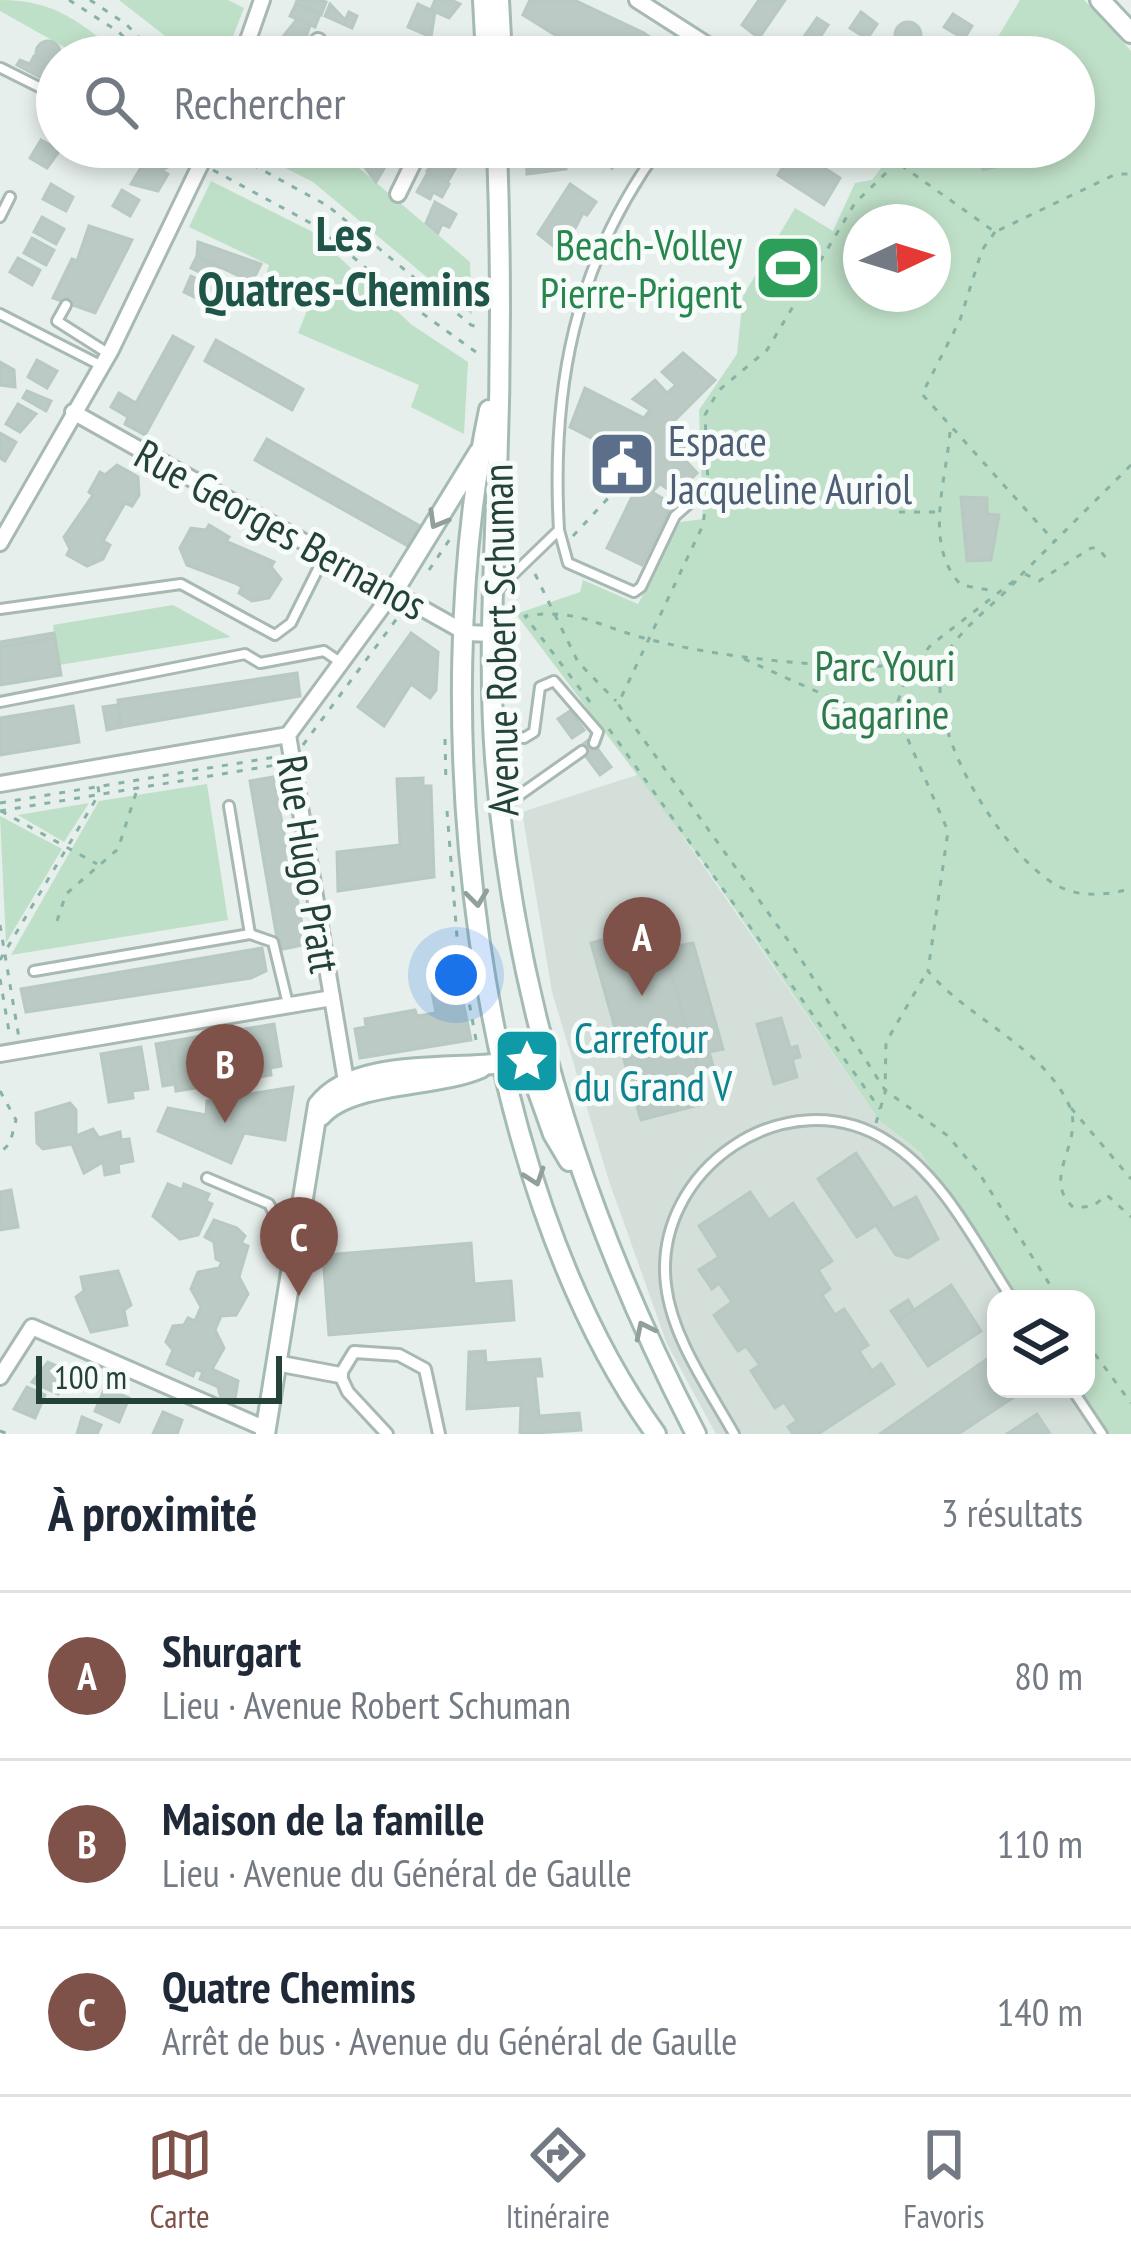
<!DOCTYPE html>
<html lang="fr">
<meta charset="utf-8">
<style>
:root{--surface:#fff;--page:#f6f6f7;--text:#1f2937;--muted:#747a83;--line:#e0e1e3;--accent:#7f5249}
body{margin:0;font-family:"PT Sans Narrow",sans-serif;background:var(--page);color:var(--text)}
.controls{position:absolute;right:36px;bottom:36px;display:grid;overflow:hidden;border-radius:24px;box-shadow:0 6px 18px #0003}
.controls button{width:108px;height:108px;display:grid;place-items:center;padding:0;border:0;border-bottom:3px solid var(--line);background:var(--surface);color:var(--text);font:60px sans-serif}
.compass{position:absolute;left:843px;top:204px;width:108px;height:108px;border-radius:50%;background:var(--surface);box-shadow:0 6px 18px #0003;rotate:86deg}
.scale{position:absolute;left:36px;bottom:30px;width:246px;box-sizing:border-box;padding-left:12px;border:6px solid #24423a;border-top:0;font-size:33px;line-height:42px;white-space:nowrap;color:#24423a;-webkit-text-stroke:9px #f7fbf9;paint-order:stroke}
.you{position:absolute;left:456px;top:975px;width:42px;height:42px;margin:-30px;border:9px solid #fff;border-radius:50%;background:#1a73e8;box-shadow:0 0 0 18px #1a73e833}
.badge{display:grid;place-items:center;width:78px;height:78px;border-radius:50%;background:var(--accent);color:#fff;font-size:39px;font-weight:700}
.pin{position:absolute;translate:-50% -99px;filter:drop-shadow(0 3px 6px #0008)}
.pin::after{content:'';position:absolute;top:63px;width:42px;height:36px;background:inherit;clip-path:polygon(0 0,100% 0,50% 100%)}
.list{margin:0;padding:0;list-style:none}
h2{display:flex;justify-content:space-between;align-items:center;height:156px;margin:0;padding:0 48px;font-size:51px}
h2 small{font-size:39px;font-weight:400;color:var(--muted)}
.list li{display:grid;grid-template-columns:78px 1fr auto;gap:36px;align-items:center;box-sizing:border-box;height:168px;padding:0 48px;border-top:3px solid var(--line)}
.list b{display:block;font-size:45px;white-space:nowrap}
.list p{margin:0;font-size:39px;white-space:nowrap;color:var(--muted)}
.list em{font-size:39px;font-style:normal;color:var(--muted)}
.icon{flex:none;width:66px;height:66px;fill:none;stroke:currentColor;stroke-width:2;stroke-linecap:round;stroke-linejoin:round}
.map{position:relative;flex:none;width:1131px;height:1434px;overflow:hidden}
.search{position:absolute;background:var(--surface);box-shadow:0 6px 18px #0003;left:36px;right:36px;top:36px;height:132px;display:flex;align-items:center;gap:30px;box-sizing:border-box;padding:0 42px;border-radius:66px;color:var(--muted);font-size:45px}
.sheet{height:660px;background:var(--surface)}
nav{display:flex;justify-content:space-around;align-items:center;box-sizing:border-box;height:168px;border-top:3px solid var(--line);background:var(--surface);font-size:33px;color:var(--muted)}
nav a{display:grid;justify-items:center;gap:6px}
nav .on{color:var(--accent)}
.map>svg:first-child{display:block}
.built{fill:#d4dfda}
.green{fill:#bfe0c8;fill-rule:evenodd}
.building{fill:#bbcac4;stroke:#b8c9c2;stroke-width:3}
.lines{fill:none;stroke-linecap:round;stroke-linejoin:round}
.service-casing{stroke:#a8b8b2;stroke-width:14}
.pedestrian-casing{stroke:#a8b8b2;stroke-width:16}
.minor-casing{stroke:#a8b8b2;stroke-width:20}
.secondary-casing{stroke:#a4bbb3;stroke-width:24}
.path{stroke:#86b3a5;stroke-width:3;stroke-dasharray:6 9;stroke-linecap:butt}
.service{stroke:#fff;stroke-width:8}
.pedestrian{stroke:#fff;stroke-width:10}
.minor{stroke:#fff;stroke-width:14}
.secondary{stroke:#fff;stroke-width:18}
.oneway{stroke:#92a09c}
.labels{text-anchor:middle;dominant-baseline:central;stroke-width:10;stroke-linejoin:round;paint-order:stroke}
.leisure-label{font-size:42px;fill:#27864d;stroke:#f7fbf9;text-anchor:end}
.service-label{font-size:42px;fill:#4e5e75;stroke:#f7fbf9;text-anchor:start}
.street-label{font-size:42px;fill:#24423a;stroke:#f7fbf9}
.park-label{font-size:42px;fill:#2d7a4b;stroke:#f7fbf9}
.culture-label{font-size:42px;fill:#0d838f;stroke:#f7fbf9;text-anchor:start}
.quarter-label{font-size:48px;font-weight:bold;fill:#1f5548;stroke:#f7fbf9}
</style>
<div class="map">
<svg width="1131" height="1434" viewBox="0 0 1131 1434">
<rect width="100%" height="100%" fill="#e6efeb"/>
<polygon class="built" points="640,774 879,1120 921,1153 1014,1299 996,1299 996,1389 1076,1389 1107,1434 716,1434 667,1344 609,1181 552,992 522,812"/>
<g class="green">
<path d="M 0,0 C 56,0 81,23 123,57 L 82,57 L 0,11 Z"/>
<polygon points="119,0 228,0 244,8 225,57 182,57 169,39"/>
<path d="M 1020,0 L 1084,0 L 1131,51 L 1131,1434 L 1107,1434 L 1076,1389 L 1086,1389 L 1086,1299 L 1014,1299 L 921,1153 L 879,1120 L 702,861 L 516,614 L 580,592 L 583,580 L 638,604 L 680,522 L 703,519 L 699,410 L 737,354 L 743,296 L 795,208 L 833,231 L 855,183 L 872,180 L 897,147 L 1074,147 L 1074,57 L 986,57 ZM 861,222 L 933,222 L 933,294 L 861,294 Z"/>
<polygon points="244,147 334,147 470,262 472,315 313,182"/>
<polygon points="211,181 311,231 412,325 468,362 464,434 411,407 419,385 298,333 308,308 263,283 269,265 189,227"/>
<polygon points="173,605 231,637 59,665 53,625"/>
<polygon points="207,784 228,920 11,955 99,801"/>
<polygon points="89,803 64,842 18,815"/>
<polygon points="0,816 62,849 6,943"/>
</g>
<g class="building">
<polygon points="297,0 321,0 326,2 321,15 296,4"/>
<polygon points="435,0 451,0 460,4 449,18 431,10"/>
<polygon points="530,0 574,0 644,33 678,57 542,57 548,44 558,50 560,38 523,15"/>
<polygon points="759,0 785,0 759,38 742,25"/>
<polygon points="296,4 320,14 315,27 290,16"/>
<polygon points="330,4 345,20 349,12 357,16 352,28 325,16"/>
<polygon points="418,4 435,12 431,37 408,27"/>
<polygon points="861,12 877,24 867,39 850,28"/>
<polygon points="953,14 972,26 964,39 944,27"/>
<polygon points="817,18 828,25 807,57 790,57"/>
<polygon points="297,19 310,25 303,47 282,38"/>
<circle cx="908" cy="35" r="13"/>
<polygon points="282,38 303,47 299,57 276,51"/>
<polygon points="936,39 955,52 952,57 928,52"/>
<polygon points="348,41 362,47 359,54 365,57 339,57"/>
<circle cx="48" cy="53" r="12"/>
<polygon points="34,56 54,67 47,81 17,65 20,60 30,64"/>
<polygon points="41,140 60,150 47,168 30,158"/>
<circle cx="161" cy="157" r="12"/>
<polygon points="445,147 453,151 446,164 455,169 447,183 427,171"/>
<polygon points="526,147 566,147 566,169 527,174"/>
<polygon points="589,147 619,147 620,151 612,168"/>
<polygon points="976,147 1000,147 1005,164 983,170"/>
<polygon points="369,149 389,160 376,182 361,162"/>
<polygon points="794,149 840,178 824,205 778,175"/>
<polygon points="145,161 168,174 158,191 131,184"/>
<polygon points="428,172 449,184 442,197 433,192 430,199 417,192"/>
<polygon points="51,184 73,197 66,211 43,199"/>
<polygon points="570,184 596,202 587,215 583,213 562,253 538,234"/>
<polygon points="122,190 139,200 130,216 113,206"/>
<polygon points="435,202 456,214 449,227 442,224 438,233 426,223"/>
<polygon points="42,217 64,229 56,244 34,232"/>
<polygon points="89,226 132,240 95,313 53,298 72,259 77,261"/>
<polygon points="32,238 54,250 46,265 24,253"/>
<polygon points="198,242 261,264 252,282 197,256"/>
<polygon points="197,256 220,267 214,279 191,268"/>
<polygon points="18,258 40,270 32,285 10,272"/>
<polygon points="191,276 212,286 205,302 184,292"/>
<polygon points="173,336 193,347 145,435 125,424 128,417 111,407 119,393 136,403"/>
<polygon points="216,340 303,389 292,410 205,361"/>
<polygon points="683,353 715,380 670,425 694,449 684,459 697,473 676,494 660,484 652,492 672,504 642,565 607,548 635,491 606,457 609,447 570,427 585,388 644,418 650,410 633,399 655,380 667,393 676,385 662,372"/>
<polygon points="37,360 57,371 47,388 28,377"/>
<polygon points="0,362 14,370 15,387 0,385"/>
<polygon points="27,391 51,401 46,411 23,398"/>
<polygon points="18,404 36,414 20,432 6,424"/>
<polygon points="0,433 16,442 5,461 0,458"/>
<polygon points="267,439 420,526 408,546 255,460"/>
<polygon points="117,465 138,477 139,495 132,506 125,503 107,534 103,541 110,545 103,559 87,566 67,555 70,549 64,537 93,495 89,492 100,472 105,475"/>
<polygon points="961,497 987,498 987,514 999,515 991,560 967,561"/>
<polygon points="209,525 229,537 226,541 274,562 271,567 281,579 269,598 252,601 239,593 242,587 235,583 187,565 180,548 191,528 206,530"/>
<polygon points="54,633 55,638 0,647 0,642"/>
<polygon points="411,633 438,652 436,690 430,698 411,684 384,726 358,707"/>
<polygon points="55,638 61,675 0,685 0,647"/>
<polygon points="297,673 300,696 121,727 118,700"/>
<polygon points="117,705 121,727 107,730 103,707"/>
<polygon points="73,706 79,742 0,755 0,718"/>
<polygon points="570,711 584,730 572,738 558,719"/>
<polygon points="590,739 611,767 600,775 579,747"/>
<polygon points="273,777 302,924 302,945 279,950 250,781"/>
<polygon points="423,778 423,786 431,786 434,877 338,891 337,852 400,845 397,779"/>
<polygon points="672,923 678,946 693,943 723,1049 709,1052 713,1066 698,1069 658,926"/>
<polygon points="658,925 707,1103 641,1120 591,943"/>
<polygon points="262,948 266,971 251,978 26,1012 21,989"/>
<polygon points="460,987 471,1040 360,1058 355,1029 366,1027 365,1019 415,1010 417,1016 436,1013 432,992"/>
<polygon points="781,1018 790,1048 797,1046 800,1057 792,1059 797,1077 774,1084 757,1024"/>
<polygon points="274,1024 281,1066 270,1068 271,1075 247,1079 239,1030"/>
<polygon points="239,1030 246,1072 233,1074 226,1032"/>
<polygon points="212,1034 219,1077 207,1079 208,1086 176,1091 168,1042"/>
<polygon points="168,1042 175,1084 163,1086 156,1044"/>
<polygon points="141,1047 148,1089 132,1091 133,1098 109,1102 101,1054"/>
<polygon points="293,1087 285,1140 244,1133 231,1163 158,1131 168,1108 206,1115 207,1101"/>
<polygon points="70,1103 76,1110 76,1136 93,1129 99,1138 120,1132 121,1140 129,1139 133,1161 118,1164 119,1172 105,1175 103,1162 84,1173 72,1144 43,1149 37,1143 36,1113"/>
<polygon points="856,1153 893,1209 916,1197 938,1239 908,1258 896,1255 876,1225 857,1237 818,1179"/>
<polygon points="168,1184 182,1190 184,1184 209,1194 206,1201 212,1204 198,1235 180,1239 153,1216"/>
<polygon points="11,1190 18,1227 0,1230 0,1192"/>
<polygon points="750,1192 769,1220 793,1203 832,1261 818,1270 830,1289 822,1295 835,1315 844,1309 868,1345 859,1351 872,1371 881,1364 894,1384 818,1434 793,1434 788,1427 797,1421 784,1402 775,1408 751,1371 760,1365 746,1346 738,1351 714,1315 732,1302 719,1283 712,1289 699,1270 719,1257 699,1226"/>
<polygon points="214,1220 237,1228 245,1236 241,1243 248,1246 239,1277 248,1294 236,1315 221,1316 215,1330 224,1348 212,1369 238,1381 235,1399 221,1398 218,1387 200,1379 203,1372 196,1369 193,1376 167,1364 173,1350 166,1342 173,1326 184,1325 188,1318 195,1321 201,1307 191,1289 198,1272 219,1268 222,1262 216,1259 214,1242 205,1237"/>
<polygon points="471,1243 474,1284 511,1281 514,1320 329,1335 323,1255"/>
<polygon points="118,1271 131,1305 124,1310 127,1325 91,1332 76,1297 84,1291 81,1277"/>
<polygon points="951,1285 981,1331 928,1366 898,1321"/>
<polygon points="908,1300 914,1310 898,1321 891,1311"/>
<polygon points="485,1351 486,1363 540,1359 542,1376 535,1376 539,1416 579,1413 581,1430 520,1434 521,1405 467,1409 469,1352"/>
<polygon points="991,1356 996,1389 1013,1389 1017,1395 958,1434 880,1434"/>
<polygon points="48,1362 68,1371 58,1394 32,1382"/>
<polygon points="27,1387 45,1395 35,1418 14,1409"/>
<polygon points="105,1388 129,1398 119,1422 95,1411"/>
<polygon points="163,1412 182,1420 177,1434 153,1434"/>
<polygon points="1037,1414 1050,1434 1006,1434 1010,1432"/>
<polygon points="82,1417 101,1425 97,1434 77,1434"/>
</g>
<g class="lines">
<g class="service-casing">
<g id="service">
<polyline points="1,68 57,96"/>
<polyline points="188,147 205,156"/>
<polyline points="0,217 10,197"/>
<polyline points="66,305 57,321 109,354"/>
<polyline points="0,314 100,365"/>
<polyline points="559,530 568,563 634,592 641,587 675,516 692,501"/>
<path d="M 498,589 L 559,530 C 551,387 574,265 660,147"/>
<polyline points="0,609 181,584 275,635 291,623 325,555"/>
<polyline points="0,702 245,654 260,663 324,651 340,662"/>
<polyline points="495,728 524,738 534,732 540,687 554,681 598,732 594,743"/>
<polyline points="229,806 250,934"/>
<polyline points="501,808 582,751"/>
<polyline points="34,971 250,934 273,942 288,1004"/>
<polyline points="207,1178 269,1204 282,1229 293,1232"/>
<polyline points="1072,1389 1102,1434"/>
<path d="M 734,1434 C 709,1389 672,1338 666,1285 C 652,1169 788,1076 889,1142 C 944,1177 977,1246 1012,1299"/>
</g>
</g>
<g class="pedestrian-casing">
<polyline id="pedestrian" points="387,1434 348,1392 340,1375 354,1352 399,1355 425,1369 439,1434"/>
</g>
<g class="minor-casing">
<g id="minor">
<polyline points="637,0 726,57"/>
<polyline points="242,57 262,0"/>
<polyline points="313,57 318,41"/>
<polyline points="872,147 889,158"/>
<polyline points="398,194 421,147"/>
<polyline points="73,412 466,633 492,634"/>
<polyline points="0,543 111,350 209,147"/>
<polyline points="0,784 288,735"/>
<polyline points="0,1054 332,998"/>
<polyline points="348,1093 288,735 393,592"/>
<polyline points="276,1363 340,1375"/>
<polyline points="0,1377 32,1327 266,1429"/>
</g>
</g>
<g class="secondary-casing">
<g id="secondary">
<polyline points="483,0 486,57"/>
<polyline points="499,0 502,57"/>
<polyline points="1100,0 1131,33"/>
<path d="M 497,147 C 501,257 501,366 497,475 C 494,569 488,664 495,758 C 513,996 586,1223 696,1434"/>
<path d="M 489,410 C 425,713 472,1179 656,1434"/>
<polyline points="393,592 479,452"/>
<polyline points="527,1061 553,1134 569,1161"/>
<path d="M 321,1116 C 352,1081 436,1088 481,1068"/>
<path d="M 265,1434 L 318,1105 C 359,1050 483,1077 545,1055"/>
</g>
</g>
<g class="path">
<polyline points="69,0 119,32 142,57"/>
<polyline points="90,0 126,24 158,57"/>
<polyline points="226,150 328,206 471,325 482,328"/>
<polyline points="901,165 995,232 1116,174 1131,174"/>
<polyline points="213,170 318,227 401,298 480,355"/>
<polyline points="886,173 855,203 767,350 718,391 705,415 708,483 703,525 618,704 795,950 885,1090 948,1136 979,1173 1059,1299"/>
<polyline points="995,232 982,250 960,320 922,394 1054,541"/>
<path d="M 950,432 C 946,482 923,545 961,585 L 994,591"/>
<path d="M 1131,465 L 1020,576 L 931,645 L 908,672 L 898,701 L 903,728 L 948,831 L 928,971 C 968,1019 1041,1045 1069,1105 C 1086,1142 1039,1178 1074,1208 L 1093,1206 L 1107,1195 L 1131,1217"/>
<polyline points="899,512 937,512"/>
<polyline points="573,536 625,480"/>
<polyline points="429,570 450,539"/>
<polyline points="535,574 578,662 616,701"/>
<polyline points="1025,574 1039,581 1091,548 1098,548 1107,559"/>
<path d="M 1016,581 C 995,604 959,629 946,656 C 916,718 1003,857 1058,886 C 1081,898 1106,895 1131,889"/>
<polyline points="744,659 883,721 943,725"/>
<path d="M 590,702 L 525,616 C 575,608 597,625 640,637 C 717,658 835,670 914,665"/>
<polyline points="609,729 880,1109"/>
<polyline points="445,739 446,784"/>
<polyline points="303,745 401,613"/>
<polyline points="0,803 275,757"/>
<polyline points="0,811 276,765"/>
<polyline points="1,811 97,864"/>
<polyline points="447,811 457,937 477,1045"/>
<polyline points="57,921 66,894 118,849 137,790"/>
<polyline points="0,925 19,1038"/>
<polyline points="0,960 99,794 98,786"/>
<polyline points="0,979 10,1037"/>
<polyline points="0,1091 16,1120 10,1143 0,1153"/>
<polyline points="1071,1108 1131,1179"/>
<polyline points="876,1123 885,1093 886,1042 927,972"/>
<polyline points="1086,1342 1131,1403"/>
<polyline points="0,1431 8,1434"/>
</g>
<use href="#service" class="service"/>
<use href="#pedestrian" class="pedestrian"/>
<use href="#minor" class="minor"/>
<use href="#secondary" class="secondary"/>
</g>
<defs><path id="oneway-chevron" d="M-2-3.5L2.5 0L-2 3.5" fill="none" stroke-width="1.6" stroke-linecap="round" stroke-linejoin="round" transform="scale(3)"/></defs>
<g class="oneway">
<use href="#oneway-chevron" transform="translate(437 520) rotate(120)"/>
<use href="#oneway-chevron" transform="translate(477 898) rotate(83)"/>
<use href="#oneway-chevron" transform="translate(535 1177) rotate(71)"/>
<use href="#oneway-chevron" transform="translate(644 1330) rotate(-116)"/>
</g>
<defs>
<g id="stadium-square" transform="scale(3.45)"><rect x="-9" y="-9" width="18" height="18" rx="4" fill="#2e9e5b" stroke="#f7fbf9"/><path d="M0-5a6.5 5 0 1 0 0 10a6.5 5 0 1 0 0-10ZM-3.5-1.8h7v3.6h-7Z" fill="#fff"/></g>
<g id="civic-square" transform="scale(3.45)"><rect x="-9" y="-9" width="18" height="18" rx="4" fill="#5c6f8a" stroke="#f7fbf9"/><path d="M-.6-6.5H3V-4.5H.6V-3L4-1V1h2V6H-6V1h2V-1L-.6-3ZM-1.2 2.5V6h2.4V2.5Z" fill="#fff"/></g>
<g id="sight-square" transform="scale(3.45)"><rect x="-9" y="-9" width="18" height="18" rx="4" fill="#0f9aa8" stroke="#f7fbf9"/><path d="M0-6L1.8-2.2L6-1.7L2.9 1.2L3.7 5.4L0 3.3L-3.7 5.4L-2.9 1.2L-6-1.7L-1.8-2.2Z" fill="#fff"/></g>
</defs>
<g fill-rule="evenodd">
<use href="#stadium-square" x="788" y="268"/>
<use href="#civic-square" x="622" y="464"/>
<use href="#sight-square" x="527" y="1061"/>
</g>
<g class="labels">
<g class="leisure-label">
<text x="742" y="244">Beach-Volley<tspan x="742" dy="48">Pierre-Prigent</tspan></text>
</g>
<g class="service-label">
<text x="668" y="440">Espace<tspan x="668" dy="48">Jacqueline Auriol</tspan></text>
</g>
<g class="street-label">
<text transform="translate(281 529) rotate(29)">Rue Georges Bernanos</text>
<text transform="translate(500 640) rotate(-91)">Avenue Robert Schuman</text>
<text transform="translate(309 864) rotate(81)">Rue Hugo Pratt</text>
</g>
<g class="park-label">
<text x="885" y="665">Parc Youri<tspan x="885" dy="48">Gagarine</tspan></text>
</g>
<g class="culture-label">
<text x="574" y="1037">Carrefour<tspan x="574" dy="48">du Grand V</tspan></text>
</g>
<g class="quarter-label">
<text x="344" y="233">Les<tspan x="344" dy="55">Quatres-Chemins</tspan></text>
</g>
</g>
</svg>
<div class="controls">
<button><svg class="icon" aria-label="layers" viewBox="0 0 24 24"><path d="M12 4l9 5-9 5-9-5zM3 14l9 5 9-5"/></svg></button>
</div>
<svg class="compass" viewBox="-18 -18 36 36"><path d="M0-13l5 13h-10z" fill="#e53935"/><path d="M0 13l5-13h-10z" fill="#747a83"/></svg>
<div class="scale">100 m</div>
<div class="you"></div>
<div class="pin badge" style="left:642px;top:996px">A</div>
<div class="pin badge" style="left:225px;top:1123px">B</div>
<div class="pin badge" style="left:299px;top:1296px">C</div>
<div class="search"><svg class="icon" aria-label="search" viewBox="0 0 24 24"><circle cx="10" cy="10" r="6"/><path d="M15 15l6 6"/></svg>Rechercher</div>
</div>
<section class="sheet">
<h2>À proximité<small>3 résultats</small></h2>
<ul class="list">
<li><span class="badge">A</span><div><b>Shurgart</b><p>Lieu · Avenue Robert Schuman</p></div><em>80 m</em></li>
<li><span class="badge">B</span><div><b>Maison de la famille</b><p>Lieu · Avenue du Général de Gaulle</p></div><em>110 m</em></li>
<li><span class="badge">C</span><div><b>Quatre Chemins</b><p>Arrêt de bus · Avenue du Général de Gaulle</p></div><em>140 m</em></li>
</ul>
</section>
<nav>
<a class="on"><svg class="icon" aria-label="map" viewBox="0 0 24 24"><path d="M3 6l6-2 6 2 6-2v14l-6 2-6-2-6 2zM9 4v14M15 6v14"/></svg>Carte</a>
<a><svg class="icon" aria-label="directions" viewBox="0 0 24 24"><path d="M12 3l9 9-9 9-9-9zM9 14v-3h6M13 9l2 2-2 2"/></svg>Itinéraire</a>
<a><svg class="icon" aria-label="saved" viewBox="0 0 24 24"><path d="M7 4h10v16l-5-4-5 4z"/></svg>Favoris</a>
</nav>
